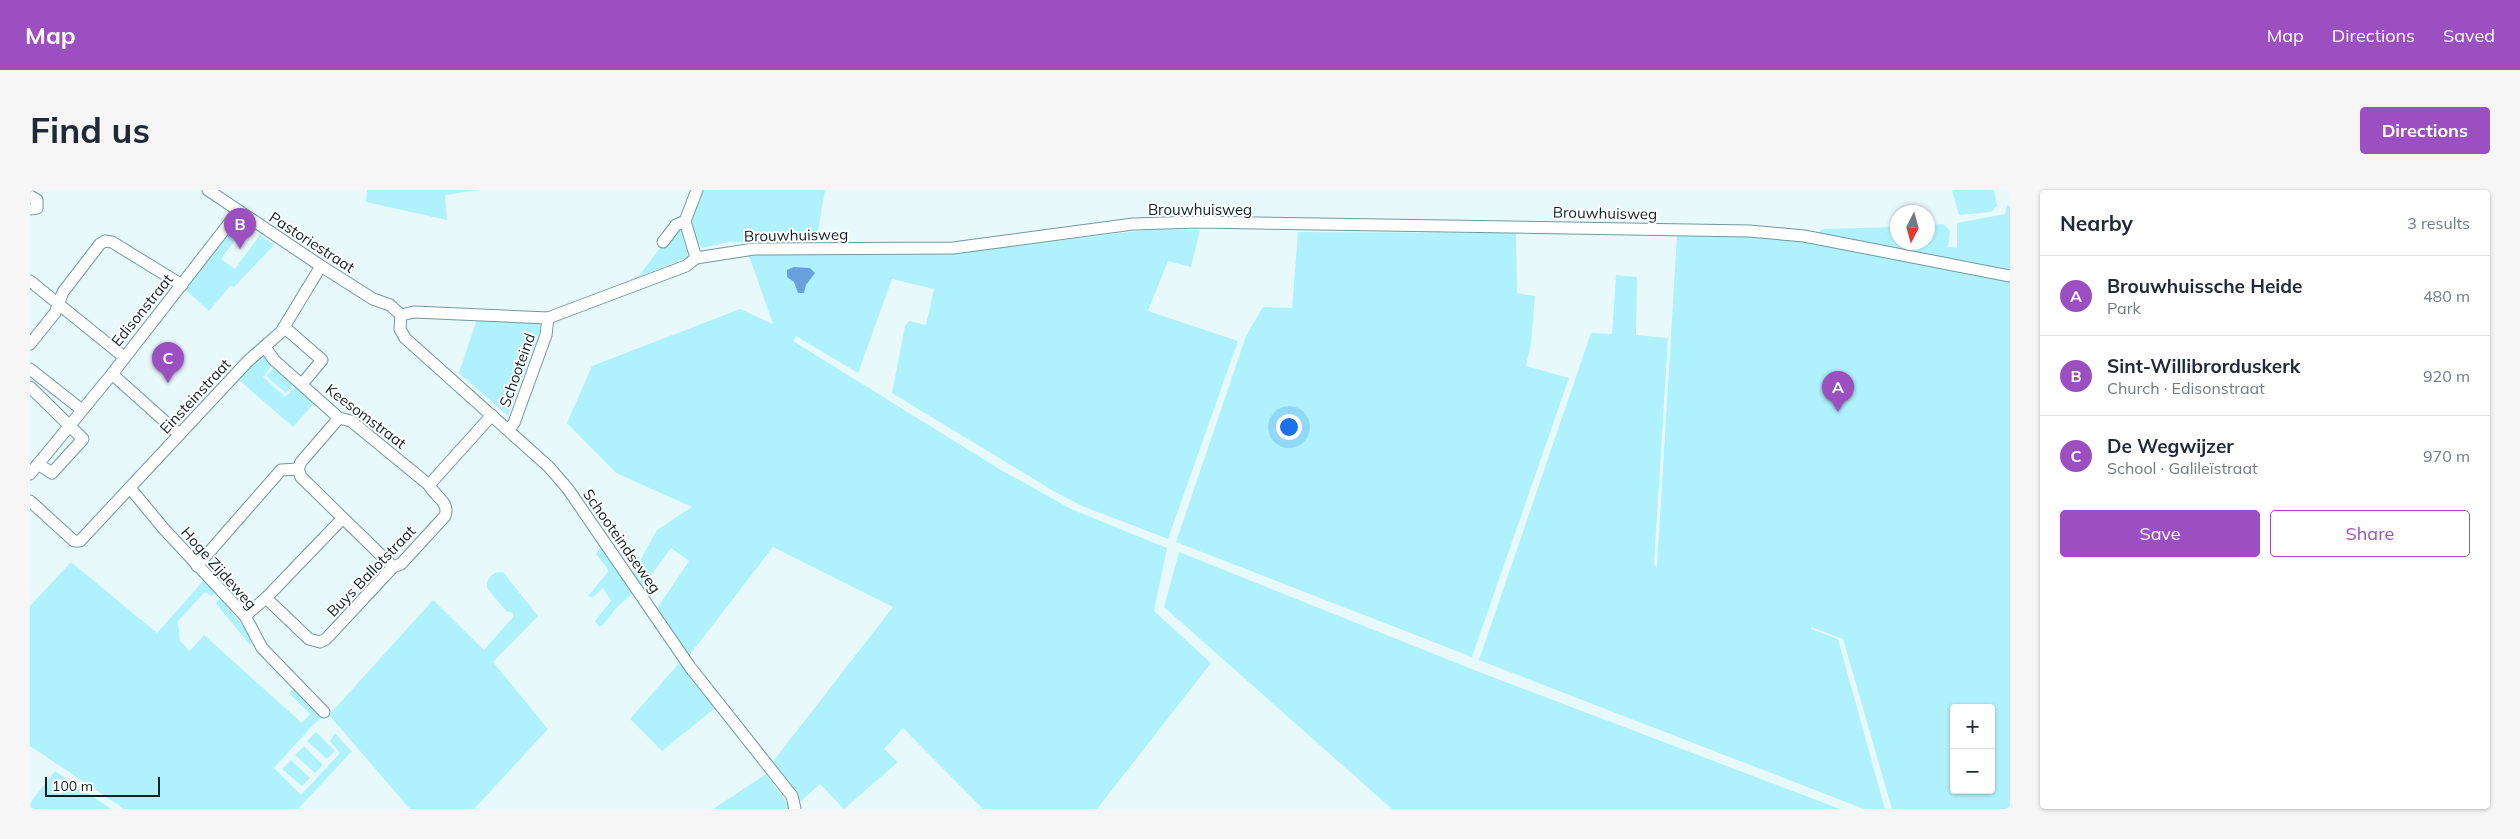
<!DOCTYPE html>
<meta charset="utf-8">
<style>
:root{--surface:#fff;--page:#f6f6f7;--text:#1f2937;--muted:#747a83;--line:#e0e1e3;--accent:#9c4fc1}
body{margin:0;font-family:Mulish,sans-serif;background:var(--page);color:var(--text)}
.controls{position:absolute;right:15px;bottom:15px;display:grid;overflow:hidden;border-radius:5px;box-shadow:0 1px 4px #0004}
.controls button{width:45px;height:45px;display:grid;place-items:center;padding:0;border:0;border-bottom:1px solid var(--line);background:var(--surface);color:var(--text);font:25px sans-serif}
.compass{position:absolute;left:1860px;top:15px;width:45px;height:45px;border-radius:50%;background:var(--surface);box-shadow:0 1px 4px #0004;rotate:186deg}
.scale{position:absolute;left:15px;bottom:12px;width:115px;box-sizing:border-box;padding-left:5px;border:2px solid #0f2023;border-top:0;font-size:14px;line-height:18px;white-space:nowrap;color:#0f2023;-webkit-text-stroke:4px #fff;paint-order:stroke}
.you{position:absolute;left:1258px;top:236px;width:18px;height:18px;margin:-12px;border:4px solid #fff;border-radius:50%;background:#1a73e8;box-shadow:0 0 0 8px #1a73e833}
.badge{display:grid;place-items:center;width:32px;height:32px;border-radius:50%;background:var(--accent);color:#fff;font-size:16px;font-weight:700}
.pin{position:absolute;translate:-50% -41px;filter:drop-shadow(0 1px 2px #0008)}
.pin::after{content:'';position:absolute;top:26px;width:18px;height:15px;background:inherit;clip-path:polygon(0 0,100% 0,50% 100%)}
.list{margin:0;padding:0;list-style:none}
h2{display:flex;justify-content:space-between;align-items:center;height:65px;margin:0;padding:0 20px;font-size:21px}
h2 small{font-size:16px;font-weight:400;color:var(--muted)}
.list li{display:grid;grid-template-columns:32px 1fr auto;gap:15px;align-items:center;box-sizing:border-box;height:80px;padding:0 20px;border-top:1px solid var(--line)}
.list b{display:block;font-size:19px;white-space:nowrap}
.list p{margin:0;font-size:16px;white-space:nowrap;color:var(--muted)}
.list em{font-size:16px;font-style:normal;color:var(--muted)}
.actions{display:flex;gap:10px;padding:15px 20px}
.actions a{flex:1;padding:11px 0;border:1px solid var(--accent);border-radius:5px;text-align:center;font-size:18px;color:var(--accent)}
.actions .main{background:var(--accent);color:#fff}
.map{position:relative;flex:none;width:1980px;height:619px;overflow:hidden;border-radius:5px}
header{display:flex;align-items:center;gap:30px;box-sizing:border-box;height:70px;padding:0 25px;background:var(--accent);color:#fff}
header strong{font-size:24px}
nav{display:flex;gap:28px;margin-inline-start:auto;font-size:18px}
.intro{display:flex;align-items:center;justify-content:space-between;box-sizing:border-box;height:120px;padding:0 30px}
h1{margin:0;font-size:35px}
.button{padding:12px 22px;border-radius:5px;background:var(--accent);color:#fff;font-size:18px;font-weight:700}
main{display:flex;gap:30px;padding:0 30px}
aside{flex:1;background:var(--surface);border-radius:5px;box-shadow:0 1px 4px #0004}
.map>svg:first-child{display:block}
.green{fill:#aff2fd;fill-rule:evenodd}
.water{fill:#69a1dd}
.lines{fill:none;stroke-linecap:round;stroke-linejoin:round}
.minor-casing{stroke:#6f99a0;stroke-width:13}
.minor{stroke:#fff;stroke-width:11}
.labels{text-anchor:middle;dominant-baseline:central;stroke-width:4;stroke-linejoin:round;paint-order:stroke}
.street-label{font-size:15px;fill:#0f2023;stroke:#fff}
</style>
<header>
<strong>Map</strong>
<nav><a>Map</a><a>Directions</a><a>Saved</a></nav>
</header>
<div class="intro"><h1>Find us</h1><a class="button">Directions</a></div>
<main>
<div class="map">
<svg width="1980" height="619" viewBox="0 0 1980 619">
<rect width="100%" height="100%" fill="#e8f9fc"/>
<g class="green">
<polygon points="337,0 448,0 415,5 417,30 336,12"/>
<path d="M 669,0 L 795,0 L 786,53 L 699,52 L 672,58 C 656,36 660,24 669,0 Z"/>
<polygon points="1922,0 1964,0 1967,16 1961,22 1929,25"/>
<path d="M 1977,15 L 1980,16 L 1980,619 L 1862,619 L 1813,449 L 1781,437 L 1781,439 L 1808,449 L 1855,619 L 1834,619 L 1449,470 L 1561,143 L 1582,144 L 1586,85 L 1607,87 L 1606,145 L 1638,148 L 1624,374 L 1627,378 L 1647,45 L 1787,44 L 1793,39 L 1867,37 L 1868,52 L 1898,52 L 1898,35 L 1913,34 L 1920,41 L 1918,57 L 1927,58 L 1927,33 L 1975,24 ZM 1924,518 L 1961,518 L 1961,600 L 1924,600 Z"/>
<polygon points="202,37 211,42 191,69 205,79 230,45 244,55 204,97 201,95 179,121 153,97"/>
<polygon points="650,38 658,67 608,87 643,41"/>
<path d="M 1124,39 L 1170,40 L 1161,77 L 1138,71 L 1118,121 L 1208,151 L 1138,349 L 1052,316 L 1025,302 L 862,203 L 875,136 L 879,131 L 896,135 L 904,99 L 862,89 L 828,183 L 766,146 L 763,151 L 971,280 L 1041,319 L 1137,358 L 1124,421 L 1181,473 L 1067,619 L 953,619 L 873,538 L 854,559 L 868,572 L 814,619 L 790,594 L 770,612 L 741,574 L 863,417 L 743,357 L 658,467 L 626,420 L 659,371 L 641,358 L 611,399 L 602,385 L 627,340 L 662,317 L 586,283 L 537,233 L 562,176 L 710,119 L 743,134 L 718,63 L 928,63 ZM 764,77 L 780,78 L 784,83 L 771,103 C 762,99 764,86 764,77 Z"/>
<polygon points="1268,42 1486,43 1487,103 1505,106 1501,153 1496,176 1539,188 1442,467 1146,352 1216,146 1233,117 1262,118"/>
<polygon points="447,129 510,132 510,141 478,226 429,183"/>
<polygon points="231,164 243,174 233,187 255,207 267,194 286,211 263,237 208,189"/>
<polygon points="245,176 264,193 256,203 236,186"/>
<polygon points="570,358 574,358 603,403 586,418 573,435 569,437 565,431 581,411 573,398 562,408 558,406 578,382 577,378 566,364"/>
<polygon points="1149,362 1444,480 1810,619 1362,619 1134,417"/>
<polygon points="41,372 127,443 174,390 185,403 181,406 176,402 174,403 148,431 150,451 160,461 174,445 272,533 280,524 259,503 264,497 291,528 282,536 244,578 271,605 310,563 300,551 305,543 322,562 320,563 268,619 94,619 0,556 0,416"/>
<path d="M 473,382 L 508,426 L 463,472 L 518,539 L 444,619 L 380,619 L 299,525 L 403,410 L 454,460 L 483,427 L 483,423 L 476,421 L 457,398 C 456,388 463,381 473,382 Z"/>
<polygon points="190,409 223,448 220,455 187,415 186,412"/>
<polygon points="650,472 685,518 632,561 600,529"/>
<polygon points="286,542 305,561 297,569 277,551"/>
<polygon points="274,556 293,575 285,583 265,565"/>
<polygon points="261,570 280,588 272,596 252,579"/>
<polygon points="25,581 81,619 0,619 0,613"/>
<polygon points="736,584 761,619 683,619"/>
</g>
<polygon class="water" points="764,77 780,78 785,83 776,95 774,103 768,103 764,92 757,87 757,80"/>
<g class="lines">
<g class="minor-casing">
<g id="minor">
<polyline points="178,0 291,76 343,109 360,115 371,125"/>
<polyline points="0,6 7,10 7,18 0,19"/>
<polyline points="633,52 646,35 655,31"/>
<polyline points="666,68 655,31 667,0"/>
<polyline points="0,91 94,167"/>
<polyline points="371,125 384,122 518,128 656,76 666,68 724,59 923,58 1103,34 1168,32 1719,41 1774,46 1980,86"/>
<polyline points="371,125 370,139 375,148 519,277 538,299 660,477 762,606 765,619"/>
<polyline points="254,137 292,170 272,194"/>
<polyline points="0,154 25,123 33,102 70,54 75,51 82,52 152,95"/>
<path d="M 235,157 L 244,170 L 309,228 L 321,231 L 399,295 C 405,307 420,312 415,326 L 371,374 L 363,377 L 296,449 L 290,452 L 279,449 L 236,408"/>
<polyline points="0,179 52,220"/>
<polyline points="82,184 149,244"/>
<polyline points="0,197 53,249 22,283 8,274"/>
<polyline points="478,240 484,233 516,145 518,128"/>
<polyline points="268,279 271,287 363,377"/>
<polyline points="0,284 82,184 208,22"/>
<polyline points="399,295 462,225"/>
<polyline points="100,298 134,339 215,426 232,458 294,522"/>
<polyline points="0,311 44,351 50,351 218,171 251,142 291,76"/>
<polyline points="167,376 251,280 268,279 271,272 309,228"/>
<polyline points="215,426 236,408 312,329"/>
</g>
</g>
<use href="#minor" class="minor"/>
</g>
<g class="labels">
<g class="street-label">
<text x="1170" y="19">Brouwhuisweg</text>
<text transform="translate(1575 23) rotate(1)">Brouwhuisweg</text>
<text transform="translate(766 45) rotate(-1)">Brouwhuisweg</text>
<text transform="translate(282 52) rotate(33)">Pastoriestraat</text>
<text transform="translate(112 120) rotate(-51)">Edisonstraat</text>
<text transform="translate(487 180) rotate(-70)">Schooteind</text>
<text transform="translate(165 206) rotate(-47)">Einsteinstraat</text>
<text transform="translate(336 226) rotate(37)">Keesomstraat</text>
<text transform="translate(592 351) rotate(55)">Schooteindseweg</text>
<text transform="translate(189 378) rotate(48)">Hoge Zijdeweg</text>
<text transform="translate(341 381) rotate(-46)">Buys Ballotstraat</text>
</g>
</g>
</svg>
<div class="controls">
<button>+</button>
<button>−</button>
</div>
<svg class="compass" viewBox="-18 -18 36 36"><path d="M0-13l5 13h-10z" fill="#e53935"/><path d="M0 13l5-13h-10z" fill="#747a83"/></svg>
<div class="scale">100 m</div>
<div class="you"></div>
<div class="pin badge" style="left:1808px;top:222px">A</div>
<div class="pin badge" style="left:210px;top:59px">B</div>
<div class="pin badge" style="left:138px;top:193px">C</div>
</div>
<aside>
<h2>Nearby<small>3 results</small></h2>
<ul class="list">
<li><span class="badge">A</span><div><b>Brouwhuissche Heide</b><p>Park</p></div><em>480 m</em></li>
<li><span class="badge">B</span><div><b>Sint-Willibrorduskerk</b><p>Church · Edisonstraat</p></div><em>920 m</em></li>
<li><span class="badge">C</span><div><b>De Wegwijzer</b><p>School · Galileïstraat</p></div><em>970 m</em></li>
</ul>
<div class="actions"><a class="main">Save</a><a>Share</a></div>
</aside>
</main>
